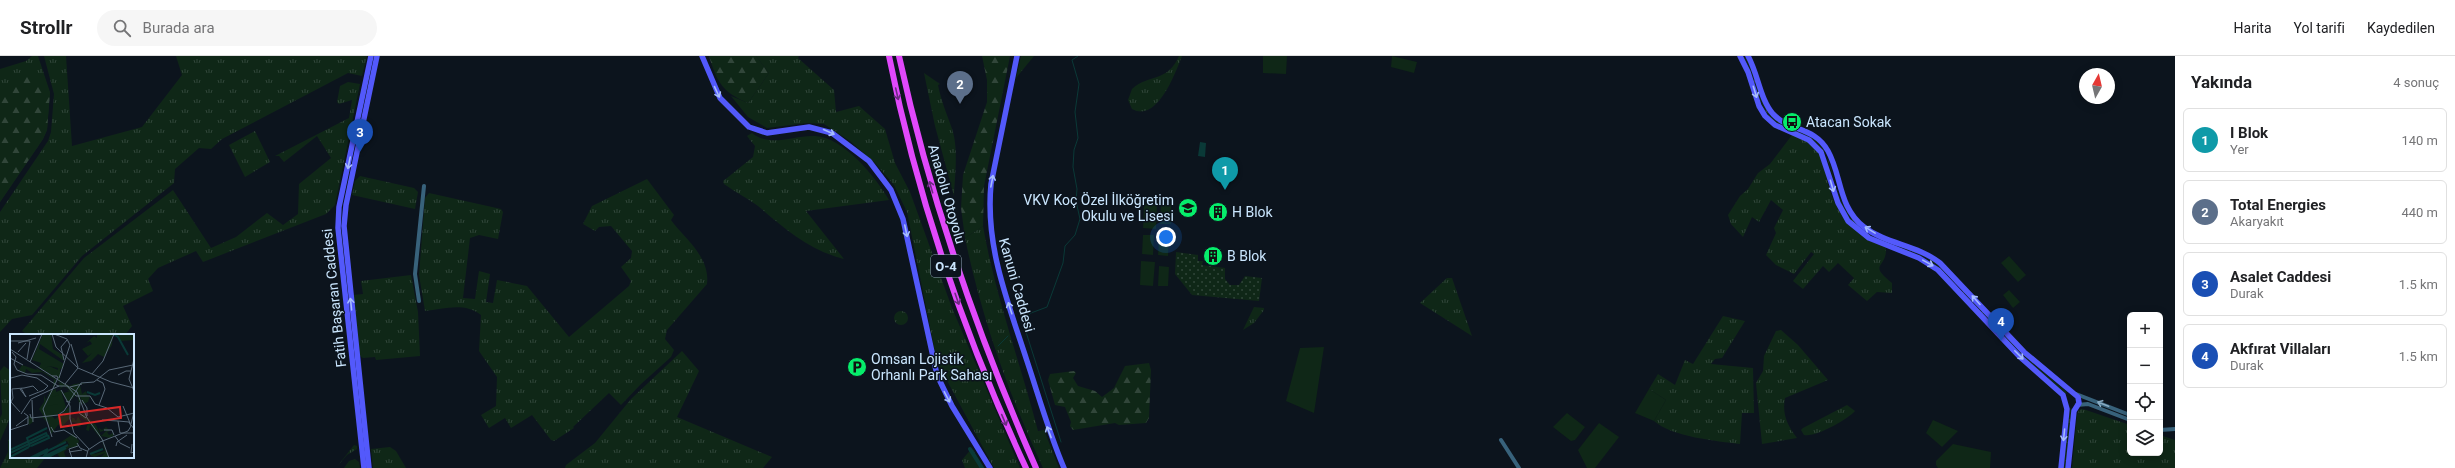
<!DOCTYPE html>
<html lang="tr">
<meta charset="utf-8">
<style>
:root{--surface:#fff;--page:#f6f6f6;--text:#202124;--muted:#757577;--line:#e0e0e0;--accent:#b45309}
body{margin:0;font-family:Roboto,sans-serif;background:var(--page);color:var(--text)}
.controls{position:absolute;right:12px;bottom:12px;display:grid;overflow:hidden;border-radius:6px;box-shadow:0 2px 10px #0003}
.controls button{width:36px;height:36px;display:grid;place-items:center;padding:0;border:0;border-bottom:1px solid var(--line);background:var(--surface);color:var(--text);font:20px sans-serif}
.compass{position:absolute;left:2079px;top:12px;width:36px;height:36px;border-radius:50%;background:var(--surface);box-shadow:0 2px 10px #0003;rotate:8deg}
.you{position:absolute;left:1166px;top:181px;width:14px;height:14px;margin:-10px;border:3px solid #fff;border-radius:50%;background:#1a73e8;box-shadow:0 0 0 6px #1a73e833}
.badge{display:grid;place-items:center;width:26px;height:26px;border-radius:50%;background:var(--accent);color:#fff;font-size:13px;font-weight:700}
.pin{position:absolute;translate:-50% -33px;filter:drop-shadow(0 1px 2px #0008)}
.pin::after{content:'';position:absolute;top:21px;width:14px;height:12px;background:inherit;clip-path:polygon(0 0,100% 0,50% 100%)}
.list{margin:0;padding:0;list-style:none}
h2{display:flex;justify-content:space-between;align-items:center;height:52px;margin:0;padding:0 16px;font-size:17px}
h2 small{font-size:13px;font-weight:400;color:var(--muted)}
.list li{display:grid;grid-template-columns:26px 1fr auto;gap:12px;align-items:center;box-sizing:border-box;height:64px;margin:0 8px 8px;padding:0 8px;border:1px solid var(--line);border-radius:6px}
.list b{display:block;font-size:15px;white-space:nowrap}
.list p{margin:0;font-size:13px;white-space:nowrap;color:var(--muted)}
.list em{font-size:13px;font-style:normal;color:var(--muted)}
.icon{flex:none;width:22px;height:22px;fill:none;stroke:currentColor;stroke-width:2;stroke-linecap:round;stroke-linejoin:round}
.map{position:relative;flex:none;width:2175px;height:412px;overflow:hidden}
header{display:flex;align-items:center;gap:24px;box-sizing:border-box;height:56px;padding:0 20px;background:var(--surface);border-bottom:1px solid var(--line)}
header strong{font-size:19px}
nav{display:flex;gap:22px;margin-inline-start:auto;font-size:14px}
.search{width:280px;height:36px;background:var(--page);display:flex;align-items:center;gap:10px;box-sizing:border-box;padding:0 14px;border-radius:22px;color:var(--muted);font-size:15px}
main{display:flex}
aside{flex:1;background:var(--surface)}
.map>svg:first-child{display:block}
.grass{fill:url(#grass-tufts)}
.forest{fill:url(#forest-firs)}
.park{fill:url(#park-dots)}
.garden{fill:#0f2717}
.water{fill:#0a3937}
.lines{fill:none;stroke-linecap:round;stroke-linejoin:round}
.stream{stroke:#0a3937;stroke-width:1}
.canal{stroke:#0a3937;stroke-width:4}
.tertiary{stroke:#38627b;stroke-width:4}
.primary{stroke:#5359fb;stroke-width:5.5}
.motorway{stroke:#e148fb;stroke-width:6}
.oneway{stroke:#a6bcfd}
.oneway2{stroke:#6c2b81}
.oneway3{stroke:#88abc3}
.labels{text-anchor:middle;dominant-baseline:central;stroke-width:3;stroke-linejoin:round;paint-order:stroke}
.shield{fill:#0c141d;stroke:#91a7ba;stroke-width:1}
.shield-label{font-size:13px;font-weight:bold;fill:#cae6fe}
.poi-label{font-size:14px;fill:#cae6fe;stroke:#0c141d;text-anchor:start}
.street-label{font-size:14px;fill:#cae6fe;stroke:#0c141d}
.inset-river{fill:none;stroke:#0a3937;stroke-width:2}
.inset-road{fill:none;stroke:#586877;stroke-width:1}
.view{fill:#d62828;fill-opacity:0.15;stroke:#d62828;stroke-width:2}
.inset-edge{fill:none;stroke:#cae6fe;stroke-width:2}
</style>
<header>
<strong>Strollr</strong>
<div class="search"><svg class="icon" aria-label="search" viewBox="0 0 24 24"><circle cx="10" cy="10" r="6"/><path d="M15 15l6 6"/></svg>Burada ara</div>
<nav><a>Harita</a><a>Yol tarifi</a><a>Kaydedilen</a></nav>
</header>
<main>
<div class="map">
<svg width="2175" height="412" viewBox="0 0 2175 412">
<defs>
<pattern id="grass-tufts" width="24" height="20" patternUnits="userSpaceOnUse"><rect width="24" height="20" fill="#0f2717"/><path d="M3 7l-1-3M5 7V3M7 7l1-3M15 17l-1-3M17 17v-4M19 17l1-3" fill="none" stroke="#31463a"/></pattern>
<pattern id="forest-firs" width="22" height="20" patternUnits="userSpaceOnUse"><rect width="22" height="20" fill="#0f2717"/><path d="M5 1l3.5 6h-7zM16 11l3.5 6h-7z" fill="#31463a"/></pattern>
<pattern id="park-dots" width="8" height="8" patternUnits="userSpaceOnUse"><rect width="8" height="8" fill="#0f2717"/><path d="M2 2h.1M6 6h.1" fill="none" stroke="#31463a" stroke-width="1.8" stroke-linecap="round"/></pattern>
</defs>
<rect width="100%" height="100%" fill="#0c141d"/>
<g class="grass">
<polygon points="32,0 38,0 50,36 47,74 43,83 0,146 0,13 26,5"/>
<polygon points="44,0 66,0 72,90 142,71 182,19 176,0 367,0 362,20 348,17 222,83 211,93 199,92 175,113 174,127 82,200 32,259 12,263 0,276 0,156 48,85 51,76 54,38"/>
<polygon points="756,0 799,0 798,2 834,34 836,56 859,50 885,73 895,107 910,136 952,252 1020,412 994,412 937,306 907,156 894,129 875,107 850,85 824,68 807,67 767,72 748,61 731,40 748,47 769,17"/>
<polygon points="1021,0 1034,0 1016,22"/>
<path d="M 1179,0 L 1182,0 C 1175,18 1157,67 1132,53 L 1128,44 L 1132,33 C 1150,17 1167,27 1179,0 Z"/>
<path d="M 1743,0 L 1748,4 L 1771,58 L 1812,80 L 1824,93 L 1839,140 L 1846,153 L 1857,167 L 1937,207 L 1960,229 L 1958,230 C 1949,221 1940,211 1929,204 C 1905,190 1876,187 1855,168 C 1833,149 1838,117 1823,94 C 1810,75 1787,78 1772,63 C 1755,46 1756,19 1743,0 Z"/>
<path d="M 924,17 L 940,28 L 938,29 C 941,44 946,56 951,70 C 959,90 955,119 954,140 L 935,70 Z"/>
<polygon points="348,26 360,28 335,149 326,158 203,206 196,195 158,212 148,223 153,235 123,250 132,270 125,279 28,279 22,275 84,202 173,134 211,192 236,181 267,157 283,169 298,158 299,128 331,102 317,80 284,106 279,100 275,100 349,62 352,44 339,48 337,46 340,30"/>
<polygon points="255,75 270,106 245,121 229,89"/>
<path d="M 752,77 C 770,92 794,79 815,80 C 843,81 876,121 889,144 L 806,155 L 844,203 C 809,194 785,173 758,150 C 747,142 735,136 724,128 L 723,125 L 727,122 L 753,101 L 755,90 L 747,80 Z"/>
<path d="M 1792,79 C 1798,82 1806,84 1811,88 C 1822,96 1824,111 1827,124 C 1835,158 1853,179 1886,192 C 1887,213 1867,207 1892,227 L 1892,237 L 1877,236 L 1867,245 L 1848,229 L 1854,222 L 1838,207 L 1829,216 L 1823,210 L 1803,233 L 1793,225 L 1814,198 L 1811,196 L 1794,218 L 1776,209 L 1766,199 L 1776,177 L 1774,172 L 1783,154 L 1771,144 L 1759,166 L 1752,161 L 1743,181 L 1731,168 L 1728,159 L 1740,140 L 1748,133 L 1758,117 L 1770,108 Z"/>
<polygon points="360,120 414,132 418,136 415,153 352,139 355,125"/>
<path d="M 647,123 L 674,159 L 671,164 L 674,168 C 689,186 710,203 707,228 L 667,274 L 665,283 L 674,294 L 671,301 L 641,328 L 621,349 L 609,337 L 573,371 L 574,372 L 554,385 L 551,384 L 532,359 L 511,372 L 505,362 L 489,372 L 481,359 L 496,350 L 497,321 L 479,295 L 481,259 C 465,246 443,253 425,255 L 419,219 L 425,142 L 429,137 L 501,153 L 503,156 L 498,183 L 479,179 L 470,182 L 463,242 L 475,243 L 479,215 L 490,218 L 486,246 L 493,247 L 497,224 L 527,230 L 569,281 L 629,230 L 631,225 L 621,211 L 631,202 L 632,195 L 611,170 L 599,171 L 595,175 L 583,168 L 592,150 Z"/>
<path d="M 983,170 C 995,239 1020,306 1038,375 L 1044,374 L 1059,412 L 1043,412 C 1008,336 982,263 965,182 Z"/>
<polygon points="411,219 418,256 420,300 376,304 375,301 363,302 360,300 353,239 363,238 361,225"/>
<polygon points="1447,222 1452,222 1472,280 1420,247"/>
<polygon points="1964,233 2028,303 2067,336 2065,338 2019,297 1962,235"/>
<polygon points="1254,251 1264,252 1264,254 1254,267 1243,274"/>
<circle cx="901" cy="262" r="7"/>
<path d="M 1723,260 L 1745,265 L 1722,302 L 1715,303 L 1711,308 L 1753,312 L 1754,357 L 1742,357 L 1740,388 C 1717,385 1672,381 1654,365 L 1666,344 L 1649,333 L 1658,318 L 1675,329 L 1685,304 L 1693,308 Z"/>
<path d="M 1781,274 L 1798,289 L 1828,324 L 1785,342 C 1782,358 1787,369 1797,382 L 1762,388 L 1756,327 L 1763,315 L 1764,300 L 1776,275 Z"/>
<polygon points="682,295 699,315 677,361 772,401 763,412 565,412 566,409 595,387 631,343"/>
<polygon points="4,310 11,315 9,321 11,360 0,385 0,362 2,358 0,315"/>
<path d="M 1847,349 L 1855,355 C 1848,363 1815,382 1804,379 L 1801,374 L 1803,372 Z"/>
<polygon points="2070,352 2073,353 2065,412 2063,412"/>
<polygon points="2083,353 2130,369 2130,397 2160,397 2160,379 2175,384 2175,412 2072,412 2077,359 2079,354"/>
<polygon points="11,378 11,401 46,401 37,412 0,412 8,396 8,385"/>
<polygon points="354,389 357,390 357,393 347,399 336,412"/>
<polygon points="390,391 396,395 406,412 373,412 371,393"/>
<polygon points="972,392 984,412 965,412 962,404"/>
<polygon points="355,403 359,406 360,412 344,412 349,405"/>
</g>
<g class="forest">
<path d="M 709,0 L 756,0 L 769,17 L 748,47 C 722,36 717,26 709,0 Z"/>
<polygon points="982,0 1010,0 984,130 983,170 965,182 961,152 963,119 987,46 987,24"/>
<polygon points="19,19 27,19 50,36 47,74 43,83 0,146 0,29 6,31"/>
<polygon points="1149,307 1151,314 1149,362 1146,367 1119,369 1115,367 1073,374 1070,370 1071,366 1065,351 1055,349 1048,324 1050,318 1074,315 1076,317 1073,322 1078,330 1095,335 1102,341 1114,332 1125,310"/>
</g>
<polygon class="park" points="1176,196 1198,199 1198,205 1203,205 1202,209 1225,212 1225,223 1230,229 1239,229 1245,220 1262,222 1259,245 1192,239 1175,218"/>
<g class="garden">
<polygon points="1263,0 1287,0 1286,18 1263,17"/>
<polygon points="1392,0 1417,6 1414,17 1391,11"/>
<polygon points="1144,148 1157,149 1156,173 1143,172"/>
<polygon points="1161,148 1171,148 1171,168 1160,168"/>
<polygon points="1143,179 1154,179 1153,199 1142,198"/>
<polygon points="1159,180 1169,180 1168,200 1158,199"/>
<polygon points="2009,200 2026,219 2018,226 2001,207"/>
<polygon points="1141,205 1155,206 1153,230 1140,229"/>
<polygon points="1159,210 1169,211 1168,230 1158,230"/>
<polygon points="2009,234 2020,246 2013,252 2003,239"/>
<polygon points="1324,291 1314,357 1286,345 1300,292"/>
<polygon points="1649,333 1666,344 1654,365 1635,357"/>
<polygon points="1567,357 1585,371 1575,384 1571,385 1553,371"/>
<polygon points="1933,364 1958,375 1942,391 1926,377"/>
<polygon points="1599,367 1619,381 1595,412 1587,412 1578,394"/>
<polygon points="1953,388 1991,396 1990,412 1938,412 1936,409 1936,405"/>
</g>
<polygon class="water" points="1200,86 1206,87 1205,101 1198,100"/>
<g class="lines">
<g class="stream">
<polyline points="1025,263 1026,276 1061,386"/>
<polyline points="1024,264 1031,257 1047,251 1063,207 1065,190 1075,179 1080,163 1076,145 1077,133 1073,111 1074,94 1078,82 1075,56 1079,28 1072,4 1078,0"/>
<polyline points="998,290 1008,280"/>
<polyline points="955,325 970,313"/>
</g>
<polyline class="canal" points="970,393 982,412"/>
<g class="tertiary">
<polyline points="419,245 415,218 424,130"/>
<polyline points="2076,338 2130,359"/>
<polyline points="2077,349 2088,348 2130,364"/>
<polyline points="2160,374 2175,373"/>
<polyline points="1501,384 1519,412"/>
</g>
<g class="primary">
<polyline points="702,0 720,42 749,71 767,77 809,71 832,77 869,105 891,134 903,163 937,319 952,350 990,412"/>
<path d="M 1017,0 L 991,128 C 985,191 1008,246 1027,305 C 1039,341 1049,377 1064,412"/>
<polyline points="1740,0 1748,16 1759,50 1765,60 1775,69 1809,84 1821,96 1838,147 1848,165 1869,182 1919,202 1938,214 2020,301 2063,339 2067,353 2061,412"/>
<path d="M 1748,0 C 1758,18 1760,43 1773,58 C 1790,76 1814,70 1828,95 C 1842,120 1838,151 1864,171 C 1886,188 1917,189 1940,207 L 2024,296 L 2078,341 L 2079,347 L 2074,355 L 2068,412"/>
<polyline points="364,412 338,172 339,151 371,0"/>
<polyline points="369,412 344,170 346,149 377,0"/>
</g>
<g class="motorway">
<path d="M 889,0 C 917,142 965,281 1026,412"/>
<path d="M 899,0 C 930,143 977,278 1036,412"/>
</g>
</g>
<defs><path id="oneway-shaft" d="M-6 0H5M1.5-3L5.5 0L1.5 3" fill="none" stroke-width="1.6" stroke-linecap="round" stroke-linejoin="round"/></defs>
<g class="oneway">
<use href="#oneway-shaft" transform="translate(717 36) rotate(65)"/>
<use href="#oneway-shaft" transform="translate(1755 36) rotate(73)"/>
<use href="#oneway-shaft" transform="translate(829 76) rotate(24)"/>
<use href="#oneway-shaft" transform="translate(349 107) rotate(102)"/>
<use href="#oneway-shaft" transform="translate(992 125) rotate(-79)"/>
<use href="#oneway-shaft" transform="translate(1832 130) rotate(74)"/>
<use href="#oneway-shaft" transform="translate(1870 174) rotate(-149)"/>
<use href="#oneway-shaft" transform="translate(906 175) rotate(78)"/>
<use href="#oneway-shaft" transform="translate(1928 207) rotate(29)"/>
<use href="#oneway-shaft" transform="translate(1976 244) rotate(-132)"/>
<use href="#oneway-shaft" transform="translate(351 248) rotate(-96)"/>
<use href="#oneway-shaft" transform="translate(1010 252) rotate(-108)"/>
<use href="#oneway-shaft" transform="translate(2019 299) rotate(45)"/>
<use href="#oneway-shaft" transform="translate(947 341) rotate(62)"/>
<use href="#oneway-shaft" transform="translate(1049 376) rotate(-111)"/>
<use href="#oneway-shaft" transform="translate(2064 379) rotate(96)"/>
</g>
<g class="oneway2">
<use href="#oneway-shaft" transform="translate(897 38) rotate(77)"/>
<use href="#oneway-shaft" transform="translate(931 131) rotate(-106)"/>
<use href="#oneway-shaft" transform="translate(957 243) rotate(71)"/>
<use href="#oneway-shaft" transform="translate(1004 364) rotate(67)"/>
</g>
<use class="oneway3" href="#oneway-shaft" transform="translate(2103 348) rotate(-159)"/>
<defs>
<g id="bus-disc" transform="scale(1)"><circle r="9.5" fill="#06ed6b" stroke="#0c141d"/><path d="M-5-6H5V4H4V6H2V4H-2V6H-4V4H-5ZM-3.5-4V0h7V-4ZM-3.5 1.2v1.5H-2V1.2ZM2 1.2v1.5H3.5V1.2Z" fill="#111"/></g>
<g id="school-disc" transform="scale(1)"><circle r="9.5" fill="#06ed6b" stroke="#0c141d"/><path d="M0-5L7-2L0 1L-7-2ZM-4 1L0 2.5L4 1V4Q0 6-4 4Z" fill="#111"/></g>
<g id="building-disc" transform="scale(1)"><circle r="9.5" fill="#06ed6b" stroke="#0c141d"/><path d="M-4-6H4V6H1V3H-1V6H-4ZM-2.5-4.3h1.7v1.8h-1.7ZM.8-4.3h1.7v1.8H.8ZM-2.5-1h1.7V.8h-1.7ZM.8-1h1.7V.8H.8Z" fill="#111"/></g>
<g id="parking-disc" transform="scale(1)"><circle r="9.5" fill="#06ed6b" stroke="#0c141d"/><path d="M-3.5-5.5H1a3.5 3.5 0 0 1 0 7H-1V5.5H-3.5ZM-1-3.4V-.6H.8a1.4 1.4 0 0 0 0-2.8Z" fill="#111"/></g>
</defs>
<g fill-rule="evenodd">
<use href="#bus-disc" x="1792" y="66"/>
<use href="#school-disc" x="1188" y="152"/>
<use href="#building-disc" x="1218" y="156"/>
<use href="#building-disc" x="1213" y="200"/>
<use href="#parking-disc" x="857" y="311"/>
</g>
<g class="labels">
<rect class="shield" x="931" y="199" width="30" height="22" rx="3"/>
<g class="shield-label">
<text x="946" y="210">O-4</text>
</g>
<g class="poi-label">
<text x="1806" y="66">Atacan Sokak</text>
<text x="1174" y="144" text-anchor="end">VKV Koç Özel İlköğretim<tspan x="1174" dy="16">Okulu ve Lisesi</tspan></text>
<text x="1232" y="156">H Blok</text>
<text x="1227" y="200">B Blok</text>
<text x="871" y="303">Omsan Lojistik<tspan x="871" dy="16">Orhanlı Park Sahası</tspan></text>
</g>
<g class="street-label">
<text transform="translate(947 138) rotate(74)">Anadolu Otoyolu</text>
<text transform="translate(1017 229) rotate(74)">Kanuni Caddesi</text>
<text transform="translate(334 242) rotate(-96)">Fatih Başaran Caddesi</text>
</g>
</g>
<g transform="translate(10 278)">
<rect width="124" height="124" fill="#0c141d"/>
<path d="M 12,31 L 27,36 L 26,34 L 43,43 L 46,46 L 46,50 L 49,48 L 58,52 L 47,46 L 47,42 L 43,42 L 31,35 L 39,32 L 48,36 L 47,32 L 50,33 L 50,47 L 60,52 L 65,58 L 69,56 L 66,57 L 60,52 L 64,50 L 75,49 L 70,51 L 72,60 L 76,57 L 77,61 L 80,63 L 82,64 L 88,72 L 80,62 L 78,68 L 73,70 L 70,63 L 67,59 L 71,67 L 70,73 L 67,60 L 58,69 L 51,57 L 56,73 L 51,79 L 42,82 L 45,85 L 51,80 L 54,83 L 53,78 L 59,73 L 59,83 L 64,84 L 66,87 L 68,82 L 72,89 L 70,93 L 64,92 L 62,96 L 61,91 L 64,92 L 68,89 L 61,88 L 62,84 L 60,84 L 52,93 L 50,94 L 52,89 L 48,91 L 41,100 L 39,90 L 33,84 L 23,84 L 23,88 L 19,91 L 18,85 L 20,85 L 19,83 L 20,82 L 22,84 L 34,83 L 29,75 L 34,68 L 34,61 L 36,66 L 40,57 L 46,55 L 46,58 L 51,56 L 54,59 L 60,57 L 56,56 L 60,56 L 54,52 L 50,55 L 51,52 L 48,52 L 50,50 L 48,48 L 43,54 L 44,45 L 32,38 L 22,39 L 16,35 L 15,39 L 9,36 ZM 69,75 L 86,91 L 91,102 L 98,95 L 90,98 L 89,94 L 92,96 L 96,93 L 100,97 L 97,98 L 99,101 L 103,99 L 104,101 L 100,104 L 91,102 L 99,124 L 91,123 L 95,119 L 82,124 L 84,122 L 81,122 L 81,119 L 85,120 L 95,117 L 92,106 L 80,91 L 79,97 L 76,96 L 78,88 L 70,82 ZM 63,100 L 69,107 L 67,113 L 58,114 L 54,118 L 56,124 L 50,124 L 47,119 L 40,124 L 32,124 L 59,111 L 57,107 L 45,112 Z" fill="#0f2717"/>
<path d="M 33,0 L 41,0 L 43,15 L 53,21 L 54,27 L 30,10 L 29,15 L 54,30 L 52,35 L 39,32 L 32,36 L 29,34 L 31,29 L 22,26 ZM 87,0 L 103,0 L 102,11 L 94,23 L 88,20 L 81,27 L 72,29 L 82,19 L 78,22 L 72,15 L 82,10 L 80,7 L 76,9 L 84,2 L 87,4 ZM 105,0 L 124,0 L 124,6 L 110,7 ZM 51,57 L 55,74 L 47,80 L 34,76 L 38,68 L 38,72 L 48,70 L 42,66 L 42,63 L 49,61 L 47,59 Z" fill="#0f2717"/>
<path class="inset-river" d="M 103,0 L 108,3 L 118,21M 77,58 L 85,61 L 90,59M 21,112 L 39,104 L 38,101M 20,113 L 17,104 L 37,94M 0,116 L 36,99 L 37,101M 0,119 L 38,101M 80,120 L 93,115M 0,123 L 19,113M 20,124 L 38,115M 23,124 L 56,108M 26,124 L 33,123 L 38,117M 31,124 L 58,111M 36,124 L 56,114"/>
<path class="inset-road" d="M 42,0 L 46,13 L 68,34 L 101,48 L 124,54M 44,0 L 57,5 L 60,11 L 49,44M 0,7 L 20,7M 8,9 L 26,4M 61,10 L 68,33M 0,15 L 67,58 L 77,84 L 92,105 L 99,124M 2,18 L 6,23 L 4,30 L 7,36 L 17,40 L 31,41 L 48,52 L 57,52 L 66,62 L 80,62 L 85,70 L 97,74 L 108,83M 8,18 L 16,9M 0,24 L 13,31M 17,25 L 20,7M 124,25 L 119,45 L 124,57M 54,26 L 51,13 L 57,6M 20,28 L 32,0M 82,40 L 93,27 L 104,0M 108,41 L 116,37 L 121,37M 42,42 L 47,42 L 48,44 L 33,75 L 42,103M 1,44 L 12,41 L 27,44 L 38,52 L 34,56M 87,46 L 93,49 L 95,55 L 89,71M 55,50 L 68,34M 60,53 L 72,50M 14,54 L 23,52 L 28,57M 10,55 L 16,63 L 11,54M 51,56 L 60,72 L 60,85 L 64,99 L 79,115M 19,62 L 34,56M 3,64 L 2,55 L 14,54M 3,64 L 1,68 L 10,78M 22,66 L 23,88M 72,66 L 77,74 L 77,82M 56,67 L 59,68 L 71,49 L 84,48 L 99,36 L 123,31M 70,68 L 69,79 L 76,84M 113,72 L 120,89M 11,80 L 21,65 L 49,52M 20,80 L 21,84 L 48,81 L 54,77 L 60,68M 108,83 L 124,79M 92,86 L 108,87M 108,87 L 110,99 L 124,99M 108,87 L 119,88 L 124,95M 121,90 L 124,78M 6,92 L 18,83M 41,93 L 44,98 L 54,96 L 67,104M 0,96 L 18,90 L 18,82 L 14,79M 94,96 L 102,96 L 104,101M 105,102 L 110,109 L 120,114M 67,109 L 70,114 L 77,117M 122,110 L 121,119 L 124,118M 106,112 L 107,108 L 117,101M 59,118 L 72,116M 62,124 L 59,115 L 68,112M 76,124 L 78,116 L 90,108 L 118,97 L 121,92 L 119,88"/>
<path class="view" d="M 110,73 L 111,84 L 51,93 L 49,81 Z"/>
<rect width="124" height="124" class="inset-edge"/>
</g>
</svg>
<div class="controls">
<button>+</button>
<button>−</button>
<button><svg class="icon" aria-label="locate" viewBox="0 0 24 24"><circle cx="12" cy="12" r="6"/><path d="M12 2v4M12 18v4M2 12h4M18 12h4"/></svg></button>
<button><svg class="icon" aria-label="layers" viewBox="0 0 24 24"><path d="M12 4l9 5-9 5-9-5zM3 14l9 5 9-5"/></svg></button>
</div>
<svg class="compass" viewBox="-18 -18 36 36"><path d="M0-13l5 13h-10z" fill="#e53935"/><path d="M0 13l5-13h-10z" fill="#757577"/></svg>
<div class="you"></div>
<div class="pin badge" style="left:1225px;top:134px;background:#0f9aa8">1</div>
<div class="pin badge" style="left:960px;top:48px;background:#5c6f8a">2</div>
<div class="pin badge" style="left:360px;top:96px;background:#1a4fb4">3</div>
<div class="pin badge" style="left:2001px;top:285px;background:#1a4fb4">4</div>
</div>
<aside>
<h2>Yakında<small>4 sonuç</small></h2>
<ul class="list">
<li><span class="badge" style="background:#0f9aa8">1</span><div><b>I Blok</b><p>Yer</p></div><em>140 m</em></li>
<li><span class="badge" style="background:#5c6f8a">2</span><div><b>Total Energies</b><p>Akaryakıt</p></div><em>440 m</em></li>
<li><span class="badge" style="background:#1a4fb4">3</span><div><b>Asalet Caddesi</b><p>Durak</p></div><em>1.5 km</em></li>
<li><span class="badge" style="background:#1a4fb4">4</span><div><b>Akfırat Villaları</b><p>Durak</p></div><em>1.5 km</em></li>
</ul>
</aside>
</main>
